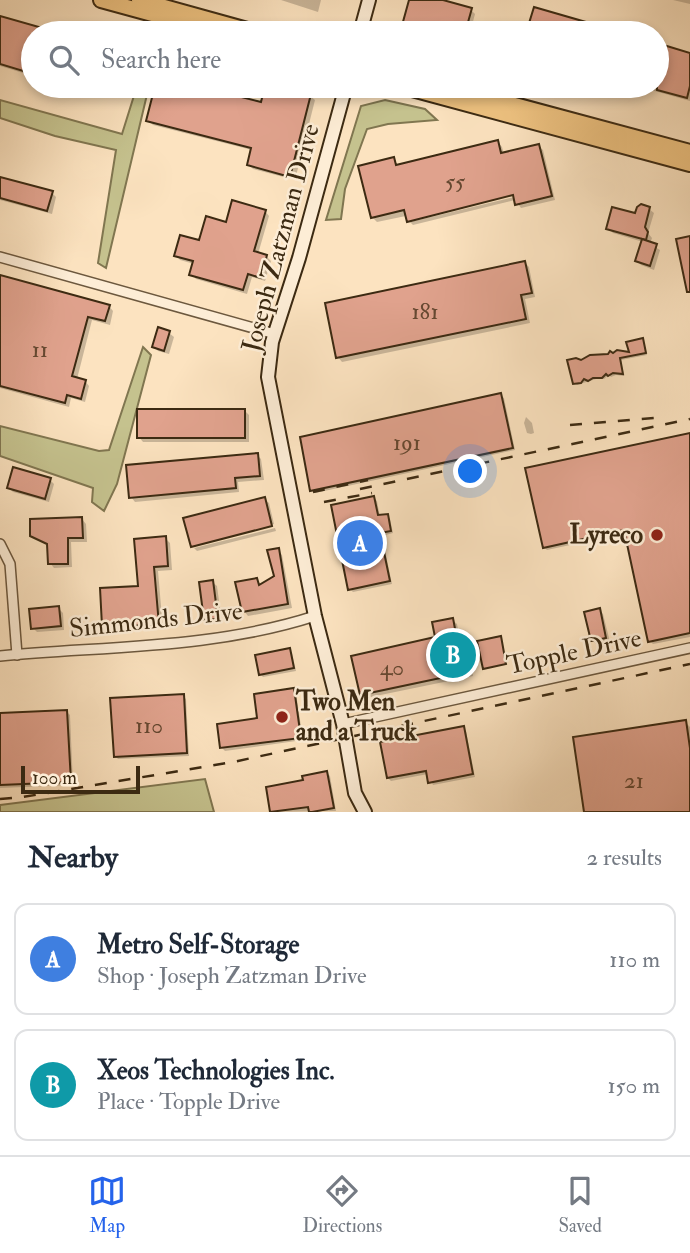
<!DOCTYPE html>
<meta charset="utf-8">
<style>
:root{--surface:#fff;--page:#f6f6f7;--text:#1f2937;--muted:#747a83;--line:#e0e1e3;--accent:#2563eb}
body{margin:0;font-family:"IM FELL Double Pica",serif;background:var(--page);color:var(--text)}
.scale{position:absolute;left:21px;bottom:18px;width:119px;box-sizing:border-box;padding-left:7px;border:4px solid #3c2a12;border-top:0;font-size:19px;line-height:24px;white-space:nowrap;color:#3c2a12;-webkit-text-stroke:5px #fdedd6;paint-order:stroke}
.you{position:absolute;left:471px;top:472px;width:24px;height:24px;margin:-18px;border:5px solid #fff;border-radius:50%;background:#1a73e8;box-shadow:0 0 0 10px #1a73e833}
.badge{display:grid;place-items:center;width:46px;height:46px;border-radius:50%;background:var(--accent);color:#fff;font-size:23px;font-weight:700}
.pin{position:absolute;translate:-50% -50%;border:4px solid #fff;box-shadow:0 2px 7px #0006}
.list{margin:0;padding:0;list-style:none}
h2{display:flex;justify-content:space-between;align-items:center;height:91px;margin:0;padding:0 28px;font-size:30px}
h2 small{font-size:23px;font-weight:400;color:var(--muted)}
.list li{display:grid;grid-template-columns:46px 1fr auto;gap:21px;align-items:center;box-sizing:border-box;height:112px;margin:0 14px 14px;padding:0 14px;border:2px solid var(--line);border-radius:14px}
.list b{display:block;font-size:26px;white-space:nowrap}
.list p{margin:0;font-size:23px;white-space:nowrap;color:var(--muted)}
.list em{font-size:23px;font-style:normal;color:var(--muted)}
.icon{flex:none;width:38px;height:38px;fill:none;stroke:currentColor;stroke-width:2;stroke-linecap:round;stroke-linejoin:round}
.map{position:relative;flex:none;width:690px;height:812px;overflow:hidden}
.search{position:absolute;background:var(--surface);box-shadow:0 4px 10px #0003;left:21px;right:21px;top:21px;height:77px;display:flex;align-items:center;gap:18px;box-sizing:border-box;padding:0 24px;border-radius:38px;color:var(--muted);font-size:26px}
.sheet{height:343px;background:var(--surface)}
nav{display:flex;justify-content:space-around;align-items:center;box-sizing:border-box;height:98px;border-top:2px solid var(--line);background:var(--surface);font-size:19px;color:var(--muted)}
nav a{display:grid;justify-items:center;gap:4px}
nav .on{color:var(--accent)}
.map>svg:first-child{display:block}
.green{fill:#c5c28e;stroke:#807650;stroke-width:2}
.shadow{fill:#0003}
.building{fill:#e0a28d;stroke:#3c2a12;stroke-width:2}
.lines{fill:none;stroke-linecap:round;stroke-linejoin:round}
.street-casing{stroke:#6c583e;stroke-width:12}
.secondary-casing{stroke:#3c2a12;stroke-width:16}
.primary-casing{stroke:#3c2a12;stroke-width:18}
.street{stroke:#fdedd6;stroke-width:9}
.secondary{stroke:#fdedd6;stroke-width:12}
.primary{stroke:#eec280;stroke-width:14}
.rail{stroke:#3c2a12;stroke-width:2.5;stroke-dasharray:12 12;stroke-linecap:butt}
.poi-dot{fill:#8f2418;stroke:#fdedd6;stroke-width:2.5}
.labels{text-anchor:middle;dominant-baseline:central;stroke-width:5;stroke-linejoin:round;paint-order:stroke}
.number-label{font-size:23px;fill:#654831}
.street-label{font-size:26px;fill:#3c2a12;stroke:#fdedd6}
.poi-label{font-size:26px;font-weight:bold;fill:#3c2a12;stroke:#fdedd6;text-anchor:end}
</style>
<div class="map">
<svg width="690" height="812" viewBox="0 0 690 812">
<rect width="100%" height="100%" fill="#fce3c0"/>
<filter id="stains"><feTurbulence type="fractalNoise" baseFrequency=".00286" numOctaves="4"/><feColorMatrix values="0 0 0 0 .2 0 0 0 0 .09 0 0 0 0 .02 0 0 0 .5 -.17"/></filter>
<radialGradient id="worn" r=".72"><stop offset=".6" stop-color="#630" stop-opacity="0"/><stop offset="1" stop-color="#630" stop-opacity=".3"/></radialGradient>
<g class="green">
<polygon points="137,86 149,86 106,268 98,263 116,150 55,136 0,118 0,100 122,134"/>
<polygon points="385,100 425,109 437,120 388,124 367,129 345,189 341,219 326,220 361,106"/>
<polygon points="143,347 151,355 117,484 104,511 92,502 93,488 0,456 0,426 99,451 109,450"/>
<polygon points="205,779 214,812 0,812 0,805"/>
</g>
<g class="shadow">
<polygon points="281,0 321,0 318,12"/>
<polygon points="411,0 437,0 471,10 475,14 470,33 407,33 403,28"/>
<polygon points="673,0 690,0 690,4"/>
<polygon points="0,18 53,33 33,33 33,76 0,66"/>
<polygon points="657,45 690,55 690,101 637,86 657,86"/>
<polygon points="68,86 96,86 94,93"/>
<polygon points="157,86 191,86 262,104 267,86 310,96 315,100 295,180 253,169 249,165 252,150 153,125 148,120"/>
<polygon points="498,142 502,147 504,154 538,146 543,150 555,200 521,208 515,200 413,225 410,222 522,195 521,192 377,222 372,217 393,159 398,167"/>
<polygon points="0,178 52,193 56,197 52,214 0,200"/>
<polygon points="649,209 654,213 648,233 652,238 650,244 660,250 654,270 641,265 637,261 643,242 613,233 608,228"/>
<polygon points="265,211 269,216 258,254 266,256 271,261 265,281 252,277 247,294 196,279 191,274 194,264 180,260 176,255 227,224"/>
<polygon points="525,263 529,267 535,297 525,299 530,323 342,362 338,357"/>
<polygon points="0,277 109,306 113,311 110,325 92,320 77,379 85,381 89,386 85,402 71,398 69,407 0,388"/>
<polygon points="169,333 174,337 169,354 158,351 154,347"/>
<polygon points="642,340 647,355 621,360 624,376 616,375 611,377 609,375 604,379 596,379 577,385 575,383 581,362 631,355"/>
<polygon points="500,395 504,398 515,450 315,493 312,490"/>
<polygon points="244,410 249,415 249,442 143,442 139,437"/>
<polygon points="526,417 532,423 534,433 531,434 527,433 524,423"/>
<polygon points="690,435 690,637 653,644 650,641 626,533 547,550 544,547"/>
<polygon points="257,455 261,459 264,480 238,482 239,492 135,502 131,497"/>
<polygon points="50,480 54,484 49,502 13,492 9,488"/>
<polygon points="374,498 377,501 380,517 387,515 390,519 393,533 382,536 392,584 353,592 350,589"/>
<polygon points="264,499 269,503 274,524 192,546 185,519"/>
<polygon points="82,519 86,524 87,542 71,542 72,567 54,568 50,563 49,546 32,536"/>
<polygon points="275,528 276,531 197,551 194,548"/>
<polygon points="165,538 170,543 172,570 158,571 163,629 108,629 104,625 140,588"/>
<polygon points="278,550 282,555 292,608 248,616 244,611 256,580 262,585 276,577"/>
<polygon points="212,582 217,586 222,623 210,624 206,619"/>
<polygon points="58,608 63,613 64,630 37,632 33,628"/>
<polygon points="599,610 603,614 610,642 597,645 592,640"/>
<polygon points="452,620 457,624 459,635 466,639 473,676 366,698 362,694 437,639"/>
<polygon points="289,650 292,653 296,671 263,677 260,674"/>
<polygon points="293,690 296,693 303,740 225,751 221,747 259,720"/>
<polygon points="183,696 186,699 189,756 118,759 115,756"/>
<polygon points="67,712 70,715 73,785 0,788 0,715"/>
<polygon points="685,722 690,727 690,812 585,812"/>
<polygon points="463,728 466,731 475,777 433,785 428,774 391,781 388,778"/>
<polygon points="327,773 330,776 336,811 272,812 268,788 305,781"/>
</g>
<g class="building">
<polygon points="409,0 443,0 472,8 465,33 417,33 401,29"/>
<polygon points="534,7 617,31 616,33 526,33"/>
<polygon points="0,16 53,31 53,33 33,33 33,74 0,64"/>
<polygon points="657,43 690,53 690,86 687,98 657,90"/>
<polygon points="155,86 198,86 261,102 265,86 279,86 311,94 290,177 247,165 251,148 146,121"/>
<polygon points="498,140 501,153 539,144 552,196 515,205 513,195 407,222 404,210 371,218 358,166 394,157 396,165"/>
<polygon points="0,177 53,191 47,211 0,198"/>
<polygon points="232,200 266,210 254,251 267,255 261,278 248,274 243,290 189,275 193,261 174,256 180,235 199,240 206,216 226,222"/>
<polygon points="641,204 650,207 645,227 648,232 646,240 606,229 612,207 635,213 637,207"/>
<polygon points="690,236 690,292 687,292 676,239"/>
<polygon points="642,239 657,244 650,266 635,261"/>
<polygon points="525,261 532,293 521,295 526,319 336,358 325,303"/>
<polygon points="0,275 110,305 105,321 88,317 72,376 86,380 81,399 67,395 65,403 0,386"/>
<polygon points="158,327 170,331 164,351 152,347"/>
<polygon points="643,338 646,353 620,358 623,374 613,373 608,376 606,374 602,378 593,378 588,381 584,379 581,383 573,384 567,360 576,358 581,360 590,355 608,354 610,351 613,353 617,350 629,352 626,342"/>
<polygon points="501,393 513,448 310,491 300,437"/>
<rect x="137" y="409" width="108" height="29"/>
<polygon points="690,433 690,633 648,642 624,530 543,548 525,468"/>
<polygon points="258,453 260,476 235,478 236,488 129,498 126,465"/>
<polygon points="13,467 51,478 45,499 7,488"/>
<polygon points="374,496 378,515 388,514 391,531 380,533 390,581 348,590 331,505"/>
<polygon points="265,497 272,526 191,547 183,518"/>
<polygon points="82,517 83,538 68,538 68,564 48,564 47,544 30,536 30,519"/>
<polygon points="166,536 168,566 154,567 159,625 102,626 100,588 138,586 134,539"/>
<polygon points="279,548 288,604 242,612 235,582 257,578 259,585 274,576 267,550"/>
<polygon points="213,580 218,619 204,620 199,582"/>
<polygon points="59,606 61,626 31,629 29,609"/>
<polygon points="600,608 606,638 591,641 584,612"/>
<polygon points="453,618 456,634 462,633 469,672 360,695 351,656 435,637 432,622"/>
<polygon points="501,636 506,664 483,669 477,641"/>
<polygon points="290,648 294,668 259,675 255,655"/>
<polygon points="294,688 301,738 220,748 217,724 257,718 254,694"/>
<polygon points="184,694 187,753 114,757 110,698"/>
<polygon points="67,710 71,782 0,785 0,713"/>
<polygon points="686,720 690,748 690,812 584,812 573,737"/>
<polygon points="464,726 473,774 428,783 426,771 387,778 380,742"/>
<polygon points="327,771 334,808 312,812 309,812 308,807 270,812 266,787 303,780 302,776"/>
</g>
<g class="lines">
<g class="street-casing">
<g id="street">
<polyline points="0,257 275,334"/>
<polyline points="0,544 10,564 17,655"/>
<path d="M 0,656 C 105,646 213,649 315,616"/>
<polyline points="343,724 690,648"/>
</g>
</g>
<g class="secondary-casing">
<g id="secondary">
<polyline points="360,33 369,0"/>
<polyline points="346,86 299,258 272,342 268,377 315,616 343,724 355,793 365,812"/>
</g>
</g>
<g class="primary-casing">
<g id="primary">
<polyline points="101,0 222,33"/>
<polyline points="139,0 258,33"/>
<polyline points="401,86 690,164"/>
<polyline points="444,86 690,152"/>
</g>
</g>
<use href="#street" class="street"/>
<use href="#secondary" class="secondary"/>
<use href="#primary" class="primary"/>
<g class="rail">
<polyline points="570,425 654,418"/>
<polyline points="360,489 690,419"/>
<polyline points="313,492 368,480"/>
<polyline points="324,502 372,493"/>
<polyline points="0,799 23,797 233,762 690,664"/>
</g>
</g>
<g class="poi-dot">
<circle cx="657" cy="535" r="7"/>
<circle cx="282" cy="717" r="7"/>
</g>
<g class="labels">
<g class="number-label">
<text x="455" y="181">55</text>
<text x="425" y="311">181</text>
<text x="40" y="349">11</text>
<text x="407" y="442">191</text>
<text x="392" y="667">40</text>
<text x="149" y="725">110</text>
<text x="634" y="780">21</text>
</g>
<g class="street-label">
<text transform="translate(281 238) rotate(-75)">Joseph Zatzman Drive</text>
<text transform="translate(156 620) rotate(-6)">Simmonds Drive</text>
<text transform="translate(574 652) rotate(-12)">Topple Drive</text>
</g>
<g class="poi-label">
<text x="643" y="535">Lyreco</text>
<text x="296" y="702" text-anchor="start">Two Men<tspan x="296" dy="30">and a Truck</tspan></text>
</g>
</g>
<rect width="100%" height="100%" filter="url(#stains)"/>
<rect width="100%" height="100%" fill="url(#worn)"/>
</svg>
<div class="scale">100 m</div>
<div class="you"></div>
<div class="pin badge" style="left:360px;top:543px;background:#3f7fe0">A</div>
<div class="pin badge" style="left:453px;top:655px;background:#0f9aa8">B</div>
<div class="search"><svg class="icon" aria-label="search" viewBox="0 0 24 24"><circle cx="10" cy="10" r="6"/><path d="M15 15l6 6"/></svg>Search here</div>
</div>
<section class="sheet">
<h2>Nearby<small>2 results</small></h2>
<ul class="list">
<li><span class="badge" style="background:#3f7fe0">A</span><div><b>Metro Self-Storage</b><p>Shop · Joseph Zatzman Drive</p></div><em>110 m</em></li>
<li><span class="badge" style="background:#0f9aa8">B</span><div><b>Xeos Technologies Inc.</b><p>Place · Topple Drive</p></div><em>150 m</em></li>
</ul>
</section>
<nav>
<a class="on"><svg class="icon" aria-label="map" viewBox="0 0 24 24"><path d="M3 6l6-2 6 2 6-2v14l-6 2-6-2-6 2zM9 4v14M15 6v14"/></svg>Map</a>
<a><svg class="icon" aria-label="directions" viewBox="0 0 24 24"><path d="M12 3l9 9-9 9-9-9zM9 14v-3h6M13 9l2 2-2 2"/></svg>Directions</a>
<a><svg class="icon" aria-label="saved" viewBox="0 0 24 24"><path d="M7 4h10v16l-5-4-5 4z"/></svg>Saved</a>
</nav>
